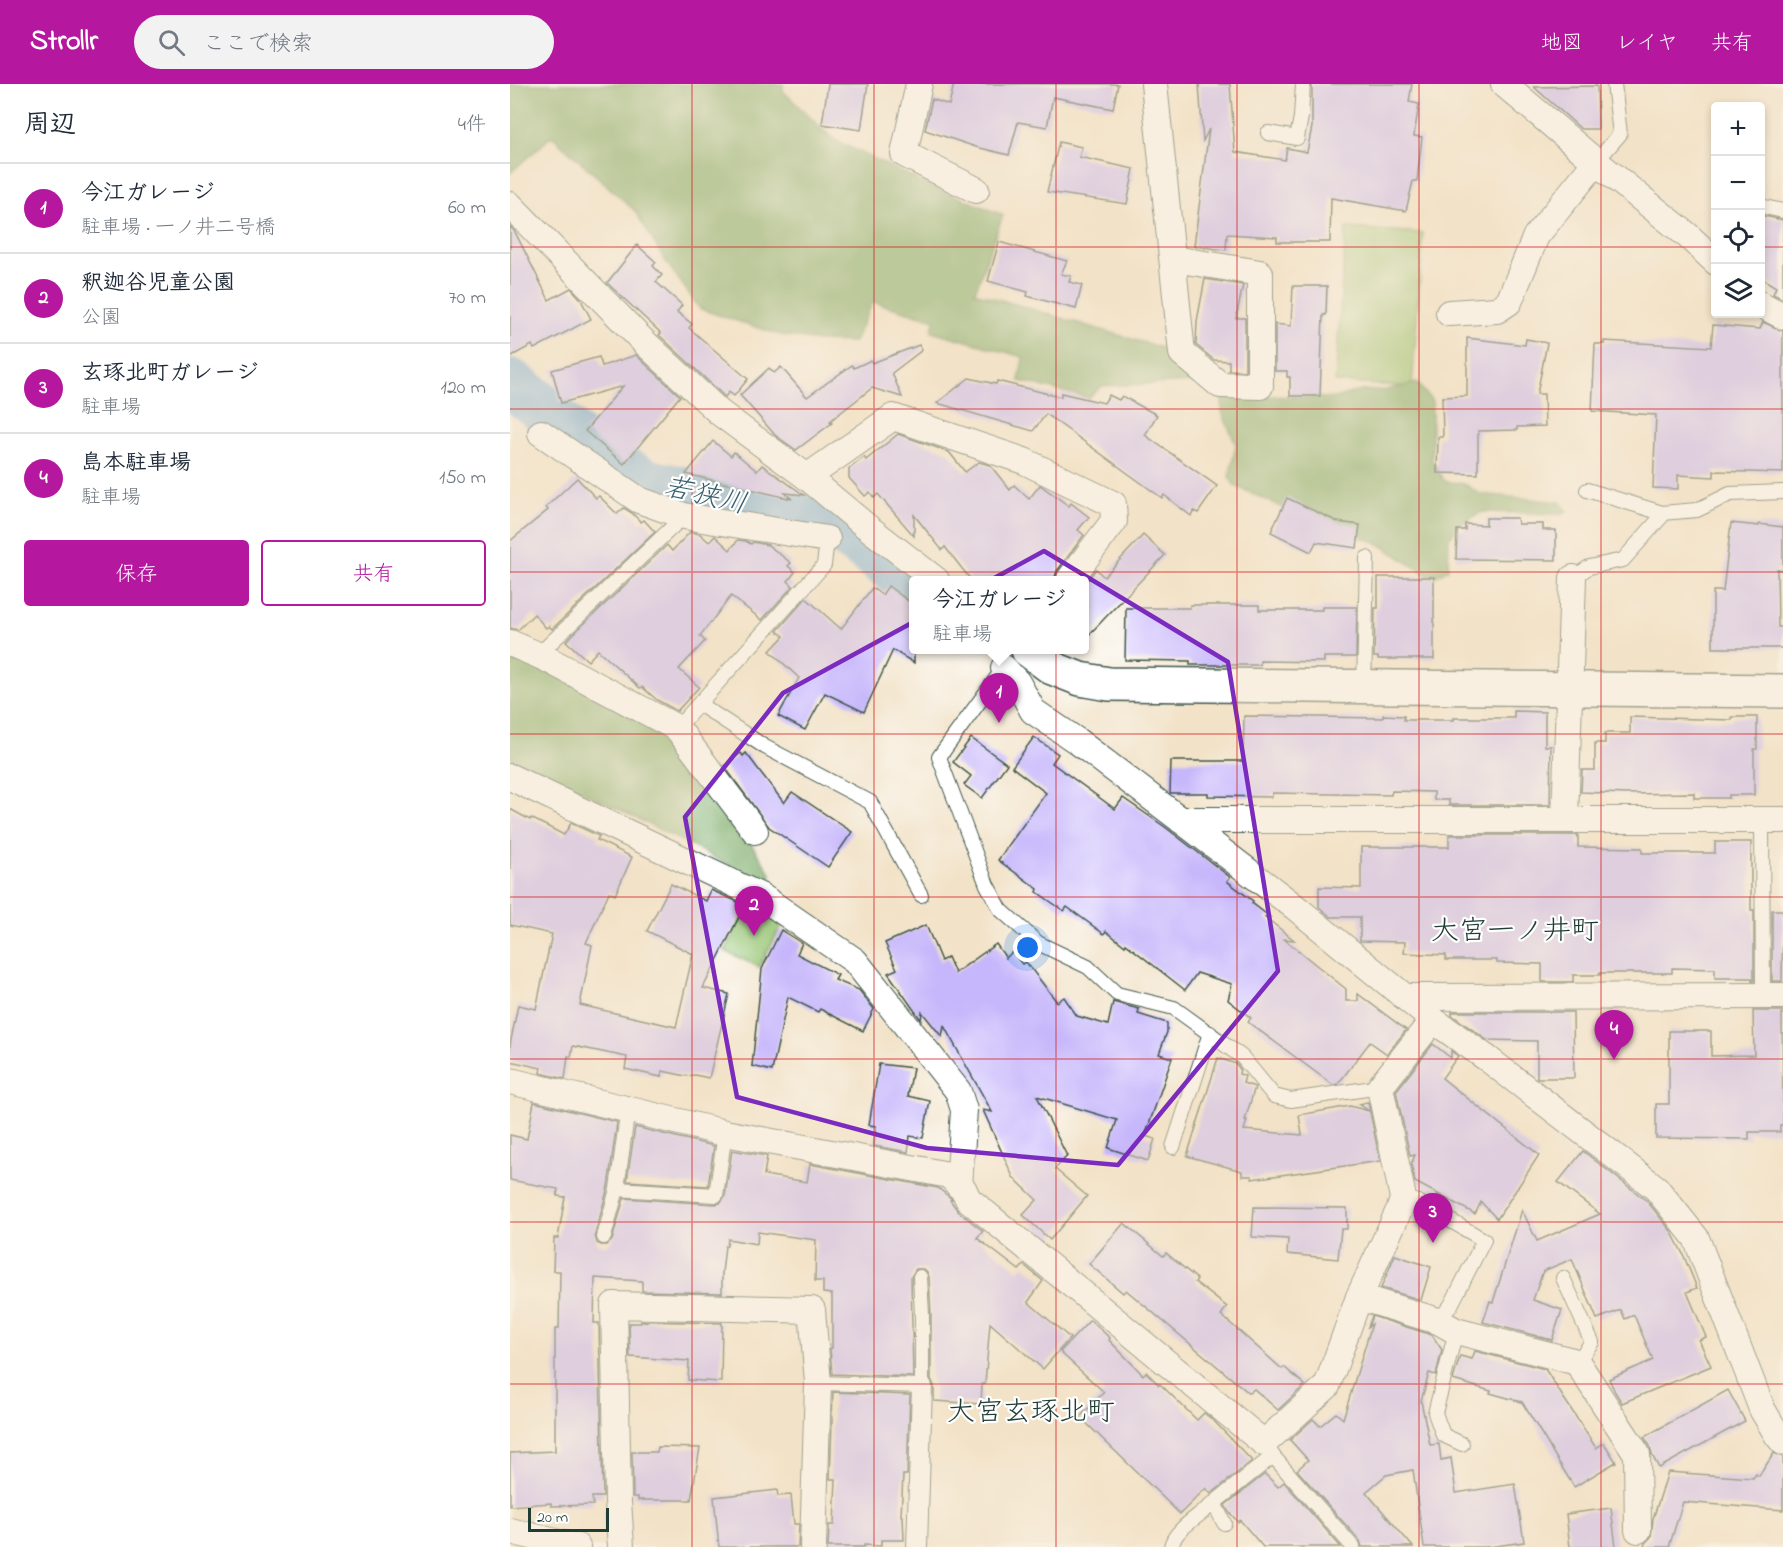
<!DOCTYPE html>
<html lang="ja">
<meta charset="utf-8">
<style>
:root{--surface:#fff;--page:#f2f2f3;--text:#1f2937;--muted:#747a83;--line:#e0e1e3;--accent:#b5179e}
body{margin:0;font-family:"Indie Flower","Klee One",sans-serif;background:var(--page);color:var(--text)}
.controls{position:absolute;right:18px;top:18px;display:grid;overflow:hidden;border-radius:6px;box-shadow:0 3px 9px #0003}
.controls button{width:54px;height:54px;display:grid;place-items:center;padding:0;border:0;border-bottom:2px solid var(--line);background:var(--surface);color:var(--text);font:30px sans-serif}
.scale{position:absolute;left:18px;bottom:15px;width:81px;box-sizing:border-box;padding-left:6px;border:3px solid #1f3d34;border-top:0;font-size:16px;line-height:21px;white-space:nowrap;color:#1f3d34;-webkit-text-stroke:4px #fff;paint-order:stroke}
.you{position:absolute;left:518px;top:864px;width:21px;height:21px;margin:-15px;border:4px solid #fff;border-radius:50%;background:#1a73e8;box-shadow:0 0 0 9px #1a73e833}
.badge{display:grid;place-items:center;width:39px;height:39px;border-radius:50%;background:var(--accent);color:#fff;font-size:20px;font-weight:700}
.pin{position:absolute;translate:-50% -50px;filter:drop-shadow(0 2px 3px #0008)}
.pin::after{content:'';position:absolute;top:32px;width:21px;height:18px;background:inherit;clip-path:polygon(0 0,100% 0,50% 100%)}
.popup{position:absolute;left:399px;top:492px;width:180px;height:78px;box-sizing:border-box;display:grid;place-content:center;border-radius:6px;background:var(--surface);filter:drop-shadow(0 2px 4px #0005);font-size:20px;white-space:nowrap;color:var(--muted)}
.popup b{font-size:22px;color:var(--text)}
.popup::after{content:'';position:absolute;left:50%;top:100%;margin-left:-12px;border:12px solid transparent;border-top-color:var(--surface)}
.list{margin:0;padding:0;list-style:none}
h2{display:flex;justify-content:space-between;align-items:center;height:78px;margin:0;padding:0 24px;font-size:26px}
h2 small{font-size:20px;font-weight:400;color:var(--muted)}
.list li{display:grid;grid-template-columns:39px 1fr auto;gap:18px;align-items:center;box-sizing:border-box;height:90px;padding:0 24px;border-top:2px solid var(--line)}
.list b{display:block;font-size:22px;white-space:nowrap}
.list p{margin:0;font-size:20px;white-space:nowrap;color:var(--muted)}
.list em{font-size:20px;font-style:normal;color:var(--muted)}
.actions{display:flex;gap:12px;padding:18px 24px}
.actions a{flex:1;padding:14px 0;border:2px solid var(--accent);border-radius:6px;text-align:center;font-size:21px;color:var(--accent)}
.actions .main{background:var(--accent);color:#fff}
.icon{flex:none;width:33px;height:33px;fill:none;stroke:currentColor;stroke-width:2;stroke-linecap:round;stroke-linejoin:round}
.map{position:relative;flex:none;width:1273px;height:1463px;overflow:hidden}
header{display:flex;align-items:center;gap:36px;box-sizing:border-box;height:84px;padding:0 30px;background:var(--accent);color:#fff}
header strong{font-size:28px}
nav{display:flex;gap:33px;margin-inline-start:auto;font-size:21px}
.search{width:420px;height:54px;background:var(--page);display:flex;align-items:center;gap:15px;box-sizing:border-box;padding:0 21px;border-radius:33px;color:var(--muted);font-size:22px}
main{display:flex}
aside{flex:1;background:var(--surface)}
.map>svg:first-child{display:block}
.green{fill:#98c573;stroke:#5c8154;stroke-width:1.5}
.forest{fill:#7aaa65;stroke:#4c744c;stroke-width:1.5}
.lines{fill:none;stroke-linecap:round;stroke-linejoin:round}
.river{stroke:#62a1d4;stroke-width:50}
.building{fill:#c6b6fb}
.service-casing{stroke:#3f564a;stroke-width:16}
.pedestrian-casing{stroke:#3f564a;stroke-width:22}
.minor-casing{stroke:#3f564a;stroke-width:28}
.tertiary-casing{stroke:#3f564a;stroke-width:36}
.service{stroke:#fff;stroke-width:14}
.pedestrian{stroke:#fff;stroke-width:20}
.minor{stroke:#fff;stroke-width:26}
.tertiary{stroke:#fff;stroke-width:33}
.marked{fill:none;stroke:#7b2cbf;stroke-width:4.5;stroke-linejoin:round}
.grid{fill:none;stroke:#d62828;stroke-width:1.5;stroke-opacity:0.55}
.labels{text-anchor:middle;dominant-baseline:central;stroke-width:4.5;stroke-linejoin:round;paint-order:stroke}
.water-label{font-size:28px;font-style:italic;fill:#36606c;stroke:#fff}
.neighbourhood-label{font-size:28px;fill:#1f3d34;stroke:#fff}
</style>
<header>
<strong>Strollr</strong>
<div class="search"><svg class="icon" aria-label="search" viewBox="0 0 24 24"><circle cx="10" cy="10" r="6"/><path d="M15 15l6 6"/></svg>ここで検索</div>
<nav><a>地図</a><a>レイヤ</a><a>共有</a></nav>
</header>
<main>
<aside>
<h2>周辺<small>4件</small></h2>
<ul class="list">
<li><span class="badge">1</span><div><b>今江ガレージ</b><p>駐車場 · 一ノ井二号橋</p></div><em>60 m</em></li>
<li><span class="badge">2</span><div><b>釈迦谷児童公園</b><p>公園</p></div><em>70 m</em></li>
<li><span class="badge">3</span><div><b>玄琢北町ガレージ</b><p>駐車場</p></div><em>120 m</em></li>
<li><span class="badge">4</span><div><b>島本駐車場</b><p>駐車場</p></div><em>150 m</em></li>
</ul>
<div class="actions"><a class="main">保存</a><a>共有</a></div>
</aside>
<div class="map">
<svg width="1273" height="1463" viewBox="0 0 1273 1463">
<rect width="100%" height="100%" fill="#fff"/>
<filter id="ink" filterUnits="userSpaceOnUse"><feTurbulence type="fractalNoise" baseFrequency=".0167" numOctaves="2"/><feDisplacementMap in="SourceGraphic" scale="12" xChannelSelector="R" yChannelSelector="G"/><feConvolveMatrix kernelMatrix="1 2 1 2 8 2 1 2 1" color-interpolation-filters="sRGB"/></filter>
<filter id="wash" filterUnits="userSpaceOnUse"><feTurbulence type="fractalNoise" baseFrequency=".008" numOctaves="4" result="noise"/><feDisplacementMap in="SourceGraphic" scale="24" xChannelSelector="R" yChannelSelector="G"/><feGaussianBlur stdDeviation="1.35" result="paint"/><feColorMatrix in="noise" values="0 0 0 0 0 0 0 0 0 0 0 0 0 0 0 0 0 1.4 0 .05"/><feComposite in="paint" operator="in"/></filter>
<g filter="url(#wash)">
<rect width="100%" height="100%" fill="#f2e2c7"/>
<g class="green">
<polygon points="836,144 913,149 902,303 825,298"/>
<polygon points="239,820 274,837 249,883 215,867"/>
</g>
<g class="forest">
<polygon points="0,0 273,0 273,7 323,55 412,98 493,131 465,208 655,265 689,298 592,302 579,314 509,297 513,273 421,247 425,236 363,218 344,258 308,257 270,251 190,225 154,175 125,127 42,52 0,89"/>
<polygon points="907,299 922,317 922,377 934,397 955,400 970,410 1050,418 1057,427 1049,430 972,428 949,441 939,454 938,485 927,492 917,491 866,458 811,441 725,402 719,393 726,361 712,328 712,313 755,312 824,314 847,307 876,306"/>
<polygon points="0,574 11,579 26,580 157,651 187,693 224,734 261,790 260,797 255,799 94,718 0,674"/>
</g>
<g class="lines">
<polyline class="river" points="0,299 28,320 64,354 98,380 138,400 242,421 271,431 321,442 342,453 404,500"/>
</g>
<g id="blocks">
<g class="building">
<polygon points="318,0 358,0 351,46 312,40"/>
<polygon points="444,0 608,0 603,25 543,13 537,43 508,38 499,71 466,63 415,46 422,15 439,21"/>
<polygon points="689,0 720,0 725,68 775,76 777,64 797,68 802,43 802,0 902,0 899,18 909,20 904,52 912,53 907,97 903,97 896,127 821,114 820,158 767,158 767,153 717,150 716,166 684,162 699,45 693,57"/>
<polygon points="1087,2 1088,45 1071,45 1024,3"/>
<polygon points="549,58 572,63 569,73 624,85 617,120 537,108"/>
<polygon points="1254,132 1273,136 1273,215 1263,210 1266,203 1251,194 1251,133"/>
<polygon points="0,142 5,148 39,216 61,204 70,214 81,235 24,265 22,261 0,273"/>
<polygon points="489,158 557,177 551,190 561,192 559,198 572,201 566,225 517,212 518,208 478,197"/>
<polygon points="127,161 146,178 143,182 152,191 146,198 172,221 167,228 182,240 179,244 238,295 224,312 219,308 215,313 149,251 151,249 97,199"/>
<polygon points="695,195 733,201 726,234 735,234 735,287 719,286 719,277 704,276 686,261 687,237"/>
<polygon points="783,202 817,202 816,231 813,231 810,312 780,312 780,293 777,293 777,287 765,287 765,240 781,242"/>
<polygon points="1253,238 1273,247 1273,389 1204,387 1204,393 1168,391 1168,405 1143,404 1146,331 1082,327 1085,260 1094,260 1094,257 1201,263 1203,241 1250,245"/>
<polygon points="957,254 1015,261 1016,255 1037,259 1027,310 1034,310 1035,342 1007,343 1007,346 968,347 968,390 927,389 928,353 933,353 932,313 957,312"/>
<polygon points="409,261 412,266 382,289 392,313 362,304 320,337 322,339 286,366 265,351 230,311 259,284 264,289 271,283 297,313 342,281 344,284 361,276 362,279"/>
<polygon points="126,271 170,312 114,380 75,347 113,302 51,319 42,286 89,273 92,282"/>
<polygon points="459,294 486,300 487,297 551,313 551,309 594,319 599,311 609,316 612,312 647,331 635,351 707,402 688,429 684,427 681,432 654,411 652,414 536,330 523,347 427,319"/>
<polygon points="388,350 439,368 455,388 469,378 480,381 500,406 504,401 519,415 530,401 559,422 561,419 579,433 568,446 574,451 547,487 544,496 461,496 435,463 432,466 404,431 404,452 368,410 364,414 360,408 355,412 339,394 339,385 354,373 356,376"/>
<polygon points="203,357 221,372 224,368 247,387 252,381 294,411 275,409 282,415 176,390"/>
<polygon points="67,394 86,414 89,412 107,430 114,424 122,429 131,438 134,436 145,448 42,545 39,542 36,544 24,530 8,546 0,544 0,457 38,426 36,423"/>
<polygon points="777,414 828,438 850,441 847,464 806,458 801,468 761,448"/>
<polygon points="976,434 1007,434 1008,440 1033,440 1033,446 1046,446 1046,476 946,475 947,446 955,446 955,440 976,441"/>
<polygon points="1221,439 1249,442 1249,440 1273,443 1273,486 1267,485 1268,543 1273,543 1273,564 1203,564 1203,507 1213,507"/>
<polygon points="180,448 190,450 199,458 205,452 220,466 228,456 236,457 241,460 243,458 258,461 281,479 278,482 285,488 278,497 283,502 252,536 221,512 190,552 195,557 169,585 189,603 167,627 147,616 132,603 130,604 88,566 78,577 56,557 157,461 162,467"/>
<polygon points="633,451 655,471 574,556 574,500 586,485 594,493"/>
<polygon points="868,493 924,493 924,575 868,575 868,573 864,573 865,524 868,524"/>
<polygon points="378,502 404,521 404,579 383,566 354,628 315,609 295,646 268,632 289,594 260,567 274,552 267,547 296,514 331,545 362,504 372,511"/>
<polygon points="680,521 749,521 749,526 812,526 812,523 847,523 846,573 814,573 814,578 750,577 750,581 680,581 680,577 615,576 616,524 680,524"/>
<polygon points="1004,627 1035,628 1035,662 1041,662 1040,721 939,721 939,716 924,716 924,708 882,707 881,711 762,709 762,713 698,712 698,709 660,709 661,677 733,677 734,632 873,634 873,631 894,632 894,636 944,636 944,634 1004,634"/>
<polygon points="1120,633 1222,636 1222,633 1247,633 1247,665 1244,665 1244,711 1219,711 1219,714 1184,714 1184,709 1116,710 1071,708 1072,686 1085,686 1085,659 1095,659 1095,649 1120,649"/>
<polygon points="524,653 548,670 542,679 605,725 613,714 655,743 720,793 717,797 743,817 742,819 760,833 755,833 784,856 774,855 836,905 836,917 848,917 848,910 896,946 877,970 860,958 828,1000 823,1001 738,938 741,934 718,916 722,900 687,889 675,906 616,860 615,862 596,847 594,850 557,823 554,827 527,808 528,805 488,776 536,709 502,683"/>
<polygon points="461,654 497,680 472,714 454,701 461,692 443,678"/>
<polygon points="231,669 233,672 236,669 274,719 282,708 342,748 318,783 259,743 214,682"/>
<polygon points="0,725 20,736 21,734 54,751 61,739 89,752 87,756 122,773 105,811 99,808 76,859 82,861 70,921 166,943 183,870 137,847 161,800 196,817 201,806 235,821 193,904 219,910 199,994 185,991 176,992 152,987 151,993 115,985 117,973 63,962 61,973 58,972 55,995 30,989 31,984 0,977 0,961 8,921 26,925 42,850 0,841"/>
<polygon points="939,751 1068,751 1068,763 1132,764 1132,769 1205,769 1205,758 1241,758 1241,826 1244,826 1244,897 1242,897 1242,894 1205,894 1205,885 1162,884 1162,889 1090,889 1090,891 1063,891 1063,898 1032,898 1032,880 987,879 987,876 936,876 936,871 894,869 895,858 850,857 850,833 821,833 809,823 809,803 851,804 851,763 939,763"/>
<polygon points="1262,826 1273,826 1272,897 1262,897"/>
<polygon points="416,841 431,877 438,873 445,889 486,860 496,874 502,868 512,880 516,878 547,918 554,913 567,932 598,941 603,918 629,925 628,930 657,939 657,948 649,970 662,974 635,1052 645,1055 638,1077 598,1064 607,1036 527,1012 557,1072 545,1085 577,1112 540,1156 513,1131 527,1116 503,1093 473,1026 482,1028 434,942 432,953 412,928 411,936 378,889 387,885 375,859"/>
<polygon points="271,846 292,859 287,870 328,891 325,896 349,906 364,925 353,947 310,925 308,928 278,913 262,987 242,982 252,885"/>
<polygon points="1243,927 1272,927 1273,1041 1270,1041 1270,1048 1239,1048 1239,1055 1146,1054 1146,1020 1159,1020 1159,947 1201,947 1201,972 1244,971"/>
<polygon points="942,928 1063,928 1064,994 1027,994 1027,957 977,956 942,931"/>
<polygon points="923,960 941,974 941,967 948,972 932,994 1029,1071 987,1135 971,1118 965,1130 905,1098 901,1080 905,1071 900,1072 886,1007"/>
<polygon points="708,974 726,980 730,985 729,990 735,992 733,999 745,1003 735,1036 737,1036 734,1046 792,1051 789,1031 840,1022 859,1027 849,1020 858,1018 870,1077 742,1095 742,1092 732,1092 732,1087 677,1072"/>
<polygon points="369,980 403,984 398,1012 420,1017 413,1054 400,1052 398,1068 364,1062 366,1042 359,1041"/>
<polygon points="24,1018 107,1038 98,1103 85,1151 87,1159 91,1161 97,1161 102,1156 114,1114 205,1120 210,1119 215,1112 222,1066 257,1072 254,1091 297,1098 300,1080 428,1104 442,1115 440,1116 448,1127 473,1147 467,1154 509,1186 514,1181 533,1197 518,1218 560,1254 533,1285 480,1239 475,1300 472,1300 471,1320 424,1317 424,1302 421,1295 421,1231 419,1193 417,1188 414,1185 406,1185 401,1193 403,1293 322,1290 320,1264 322,1264 322,1210 313,1209 313,1197 305,1197 306,1156 248,1148 247,1160 218,1155 217,1162 215,1162 212,1189 212,1209 132,1207 132,1197 85,1194 84,1239 89,1239 93,1413 82,1413 83,1421 41,1422 41,1419 0,1422 0,1369 45,1367 45,1245 49,1245 50,1187 43,1187 44,1154 48,1154 55,1113 47,1112 48,1105 0,1096 0,1051 17,1055"/>
<polygon points="125,1043 204,1062 198,1102 117,1097"/>
<polygon points="1073,1067 1137,1117 1161,1147 1173,1170 1187,1204 1177,1208 1196,1253 1189,1256 1201,1282 1112,1319 1105,1308 1099,1295 1143,1276 1124,1231 1115,1235 1111,1226 1087,1235 1062,1175 1033,1187 1023,1216 1052,1226 1042,1256 973,1238 980,1217 983,1218 1012,1126 1027,1157 1090,1130 1048,1098"/>
<polygon points="744,1123 837,1124 837,1145 831,1145 828,1175 777,1170 778,1155 742,1153"/>
<polygon points="614,1139 653,1172 656,1169 687,1195 685,1198 717,1223 711,1231 772,1285 774,1283 795,1301 768,1326 744,1305 739,1309 616,1206 613,1209 579,1180"/>
<polygon points="885,1171 921,1183 911,1216 871,1204"/>
<polygon points="862,1232 922,1251 932,1266 926,1291 919,1289 911,1317 920,1361 929,1360 931,1376 941,1374 946,1409 1005,1400 1014,1458 978,1463 914,1463 903,1386 876,1391 856,1408 903,1463 852,1463 850,1457 787,1386 798,1376 780,1356 803,1335 810,1342 826,1329 833,1335 862,1240 858,1243"/>
<polygon points="580,1236 600,1254 599,1256 633,1291 636,1288 649,1301 650,1300 687,1336 694,1329 704,1337 742,1377 701,1410 696,1404 670,1430 570,1333 594,1308 550,1268"/>
<polygon points="131,1237 212,1239 211,1298 178,1296 179,1277 120,1273 119,1239 131,1239"/>
<polygon points="965,1267 1035,1285 1086,1364 1094,1359 1106,1378 1064,1403 1012,1318 980,1309 981,1307 943,1296 950,1272 962,1275"/>
<polygon points="1218,1306 1235,1337 1149,1384 1142,1371 1140,1362 1134,1353"/>
<polygon points="323,1308 400,1311 397,1391 393,1391 391,1432 393,1432 394,1456 371,1456 371,1462 354,1461 354,1463 318,1463 319,1441 324,1441 326,1395 320,1395"/>
<polygon points="148,1363 190,1364 181,1416 128,1416 128,1413 123,1413 122,1368 147,1368"/>
<polygon points="1264,1369 1273,1373 1273,1426 1173,1418 1159,1463 1134,1463 1135,1459 1141,1453 1143,1435 1158,1388 1243,1394 1246,1390 1249,1392"/>
<polygon points="755,1390 768,1403 774,1398 831,1463 753,1463 730,1436 728,1438 718,1427 715,1421"/>
<polygon points="267,1406 268,1412 281,1411 284,1440 289,1440 288,1463 209,1463 204,1413"/>
<polygon points="1101,1424 1106,1463 1060,1463 1056,1430"/>
</g>
</g>
</g>
<g filter="url(#ink)">
<use href="#blocks" fill-opacity="0" stroke="#3f564a" stroke-width="1.5"/>
<g class="lines">
<g class="service-casing">
<g id="service">
<polyline points="758,49 787,54 791,33 793,0"/>
<polyline points="1086,78 1110,50 1104,0"/>
<polyline points="1250,122 1273,127"/>
<polyline points="1077,406 1152,429 1187,426 1220,410 1273,408"/>
<polyline points="1063,494 1079,483 1113,476 1152,432 1152,429"/>
<polyline points="28,571 174,432"/>
<polyline points="496,581 429,673 477,801 491,826 528,859 578,883 607,910 664,924 732,973 764,1012 781,1016 870,1003"/>
<polyline points="854,604 857,474"/>
<polyline points="189,620 255,663 360,718 411,811"/>
<polyline points="167,644 314,481 317,455 321,454"/>
<polyline points="1252,736 1253,912"/>
<polyline points="118,1024 107,1105 206,1111 215,1049"/>
<polyline points="663,1063 700,949"/>
<polyline points="893,1114 908,1118 974,1156 941,1221 928,1237"/>
<polyline points="94,1153 107,1105"/>
<polyline points="1053,1194 1082,1258 1067,1278"/>
<polyline points="946,1247 925,1329 933,1351 952,1360"/>
<polyline points="308,1299 412,1302 412,1231 410,1193"/>
<polyline points="754,1359 763,1372 843,1463"/>
<polyline points="704,1419 763,1372"/>
<path d="M 661,1463 C 663,1446 692,1430 704,1419 L 714,1439"/>
</g>
</g>
<g class="pedestrian-casing">
<polyline id="pedestrian" points="407,1463 412,1302"/>
</g>
<g class="minor-casing">
<g id="minor">
<polyline points="409,0 394,70 466,106"/>
<polyline points="644,0 672,269 710,301 750,302 750,189 664,175"/>
<polyline points="994,0 1086,78 1177,151 1206,178"/>
<polyline points="0,121 134,258 210,329 297,393 356,442 426,496"/>
<polyline points="1250,220 1273,232"/>
<polyline points="939,229 987,226 999,218 1026,152 1086,78"/>
<polyline points="31,349 129,416 174,432 317,455"/>
<polyline points="297,393 383,333 514,377 603,420 604,437 559,496"/>
<polyline points="0,559 35,574 167,644 245,747"/>
<polyline points="494,584 507,598 523,627 567,657 671,736 785,823 923,936 978,975 1146,1104 1186,1154 1252,1325 1268,1352 1273,1358"/>
<polyline points="0,693 252,813 345,877 448,1007 454,1026 449,1102"/>
<polyline points="1055,735 1063,494"/>
<polyline points="671,736 1273,736"/>
<polyline points="896,913 1273,912"/>
<polyline points="0,997 215,1049 439,1091 454,1106 458,1115 754,1359 817,1302 849,1213 891,1122 893,1114 870,1003 923,936"/>
<polyline points="849,1213 928,1237 946,1247 1067,1278 1127,1370 1128,1446"/>
<polyline points="0,1447 67,1463"/>
<polyline points="111,1463 108,1417 104,1221 302,1226 308,1299 303,1463"/>
</g>
</g>
<g class="tertiary-casing">
<polyline id="tertiary" points="518,566 542,584 570,595 599,600 1273,607"/>
</g>
<use href="#service" class="service"/>
<use href="#pedestrian" class="pedestrian"/>
<use href="#minor" class="minor"/>
<use href="#tertiary" class="tertiary"/>
</g>
</g>
<path d="M0 0H1273V1463H0ZM 534,467 L 718,578 L 768,887 L 608,1081 L 417,1064 L 227,1013 L 175,733 L 273,609 Z" fill="#f2e2c7" fill-opacity=".55" fill-rule="evenodd"/>
<path class="marked" d="M 534,467 L 718,578 L 768,887 L 608,1081 L 417,1064 L 227,1013 L 175,733 L 273,609 Z"/>
<path class="grid" d="M 182,0 L 182,1463M 364,0 L 364,1463M 546,0 L 546,1463M 727,0 L 727,1463M 909,0 L 909,1463M 1091,0 L 1091,1463M 0,163 L 1206,163M 1250,163 L 1273,163M 0,325 L 1273,325M 0,488 L 1273,488M 0,650 L 1273,650M 0,813 L 1273,813M 0,975 L 1273,975M 0,1138 L 1273,1138M 0,1300 L 1273,1300"/>
<g class="labels">
<g class="water-label">
<text transform="translate(195 413) rotate(13)">若狭川</text>
</g>
<g class="neighbourhood-label">
<text x="1005" y="848">大宮一ノ井町</text>
<text x="521" y="1329">大宮玄琢北町</text>
</g>
</g>
</svg>
<div class="controls">
<button>+</button>
<button>−</button>
<button><svg class="icon" aria-label="locate" viewBox="0 0 24 24"><circle cx="12" cy="12" r="6"/><path d="M12 2v4M12 18v4M2 12h4M18 12h4"/></svg></button>
<button><svg class="icon" aria-label="layers" viewBox="0 0 24 24"><path d="M12 4l9 5-9 5-9-5zM3 14l9 5 9-5"/></svg></button>
</div>
<div class="scale">20 m</div>
<div class="you"></div>
<div class="pin badge" style="left:489px;top:639px">1</div>
<div class="popup"><b>今江ガレージ</b>駐車場</div>
<div class="pin badge" style="left:244px;top:852px">2</div>
<div class="pin badge" style="left:923px;top:1159px">3</div>
<div class="pin badge" style="left:1104px;top:976px">4</div>
</div>
</main>
